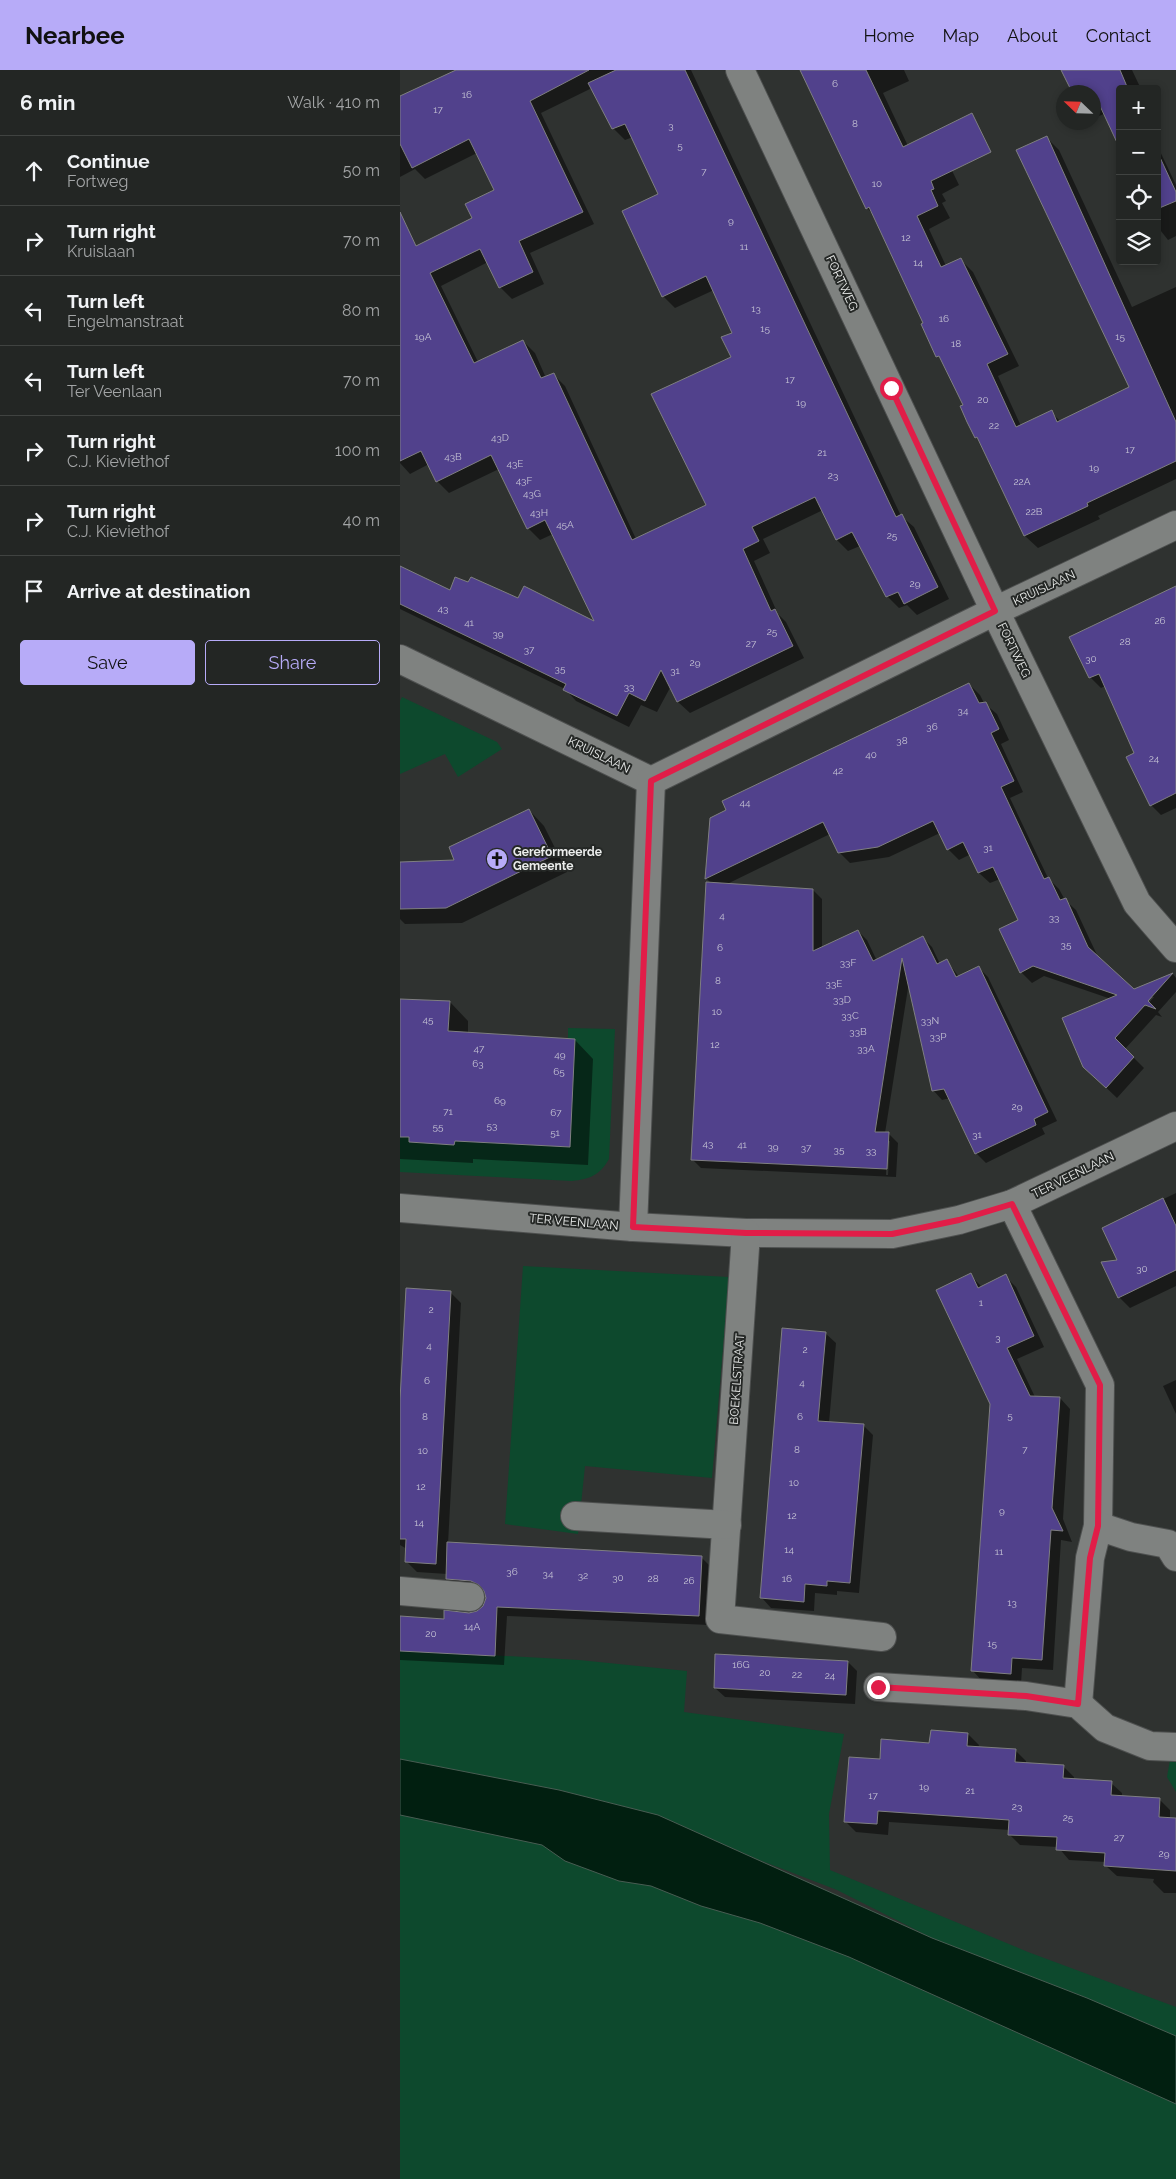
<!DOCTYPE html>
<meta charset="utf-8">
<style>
:root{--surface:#232624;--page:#2f3231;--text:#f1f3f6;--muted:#a3a5a6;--line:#404341;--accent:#b7abf8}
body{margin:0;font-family:Raleway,sans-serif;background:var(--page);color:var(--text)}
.controls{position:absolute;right:15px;top:15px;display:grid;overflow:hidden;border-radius:5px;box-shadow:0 2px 8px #0003}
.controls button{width:45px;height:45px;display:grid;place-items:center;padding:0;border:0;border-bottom:1px solid var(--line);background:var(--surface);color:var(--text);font:25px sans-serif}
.compass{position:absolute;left:656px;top:15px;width:45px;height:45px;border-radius:50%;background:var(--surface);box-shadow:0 2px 8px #0003;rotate:293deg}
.stop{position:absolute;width:15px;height:15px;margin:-11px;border:4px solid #e11d48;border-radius:50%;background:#fff}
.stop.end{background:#e11d48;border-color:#fff;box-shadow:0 1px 5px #0008}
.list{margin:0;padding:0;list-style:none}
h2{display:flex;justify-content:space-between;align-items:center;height:65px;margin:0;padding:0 20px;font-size:21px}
h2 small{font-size:16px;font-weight:400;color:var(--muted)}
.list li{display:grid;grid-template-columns:32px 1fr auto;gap:15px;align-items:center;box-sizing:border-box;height:70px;padding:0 20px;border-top:1px solid var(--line)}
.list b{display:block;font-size:19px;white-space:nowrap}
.list p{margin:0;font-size:16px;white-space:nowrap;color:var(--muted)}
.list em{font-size:16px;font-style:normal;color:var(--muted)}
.actions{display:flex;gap:10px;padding:15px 20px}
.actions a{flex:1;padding:11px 0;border:1px solid var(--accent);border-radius:5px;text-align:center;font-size:18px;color:var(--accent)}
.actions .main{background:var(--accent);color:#111}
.icon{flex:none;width:28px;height:28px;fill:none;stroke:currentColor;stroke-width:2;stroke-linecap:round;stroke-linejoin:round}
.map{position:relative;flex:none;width:776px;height:2109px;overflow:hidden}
header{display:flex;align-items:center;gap:30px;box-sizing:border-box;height:70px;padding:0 25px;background:var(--accent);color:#111}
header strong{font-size:24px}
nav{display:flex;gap:28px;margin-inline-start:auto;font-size:18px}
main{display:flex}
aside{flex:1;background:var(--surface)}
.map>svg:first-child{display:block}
.green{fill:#0d492d}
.water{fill:#011f10;stroke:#475d52}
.shadow{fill:#0007;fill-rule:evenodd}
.building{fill:#51418c;stroke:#7f7f81}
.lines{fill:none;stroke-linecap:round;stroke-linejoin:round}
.minor-casing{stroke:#4e504f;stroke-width:30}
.minor{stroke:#7f8280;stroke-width:28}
.route{stroke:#e11d48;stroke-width:6}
.labels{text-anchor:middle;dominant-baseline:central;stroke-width:4;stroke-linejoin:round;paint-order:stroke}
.number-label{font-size:10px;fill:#c4c2d4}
.street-label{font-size:12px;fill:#ebedec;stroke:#252826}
.poi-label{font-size:12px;font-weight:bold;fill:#ebedec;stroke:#252826;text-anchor:start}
</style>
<header>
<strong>Nearbee</strong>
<nav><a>Home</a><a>Map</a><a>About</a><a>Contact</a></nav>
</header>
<main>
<aside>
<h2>6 min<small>Walk · 410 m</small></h2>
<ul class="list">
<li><svg class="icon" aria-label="ahead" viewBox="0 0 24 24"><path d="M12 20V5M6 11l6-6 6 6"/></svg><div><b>Continue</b><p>Fortweg</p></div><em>50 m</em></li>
<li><svg class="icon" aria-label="right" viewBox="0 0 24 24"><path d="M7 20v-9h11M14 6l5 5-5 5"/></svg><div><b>Turn right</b><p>Kruislaan</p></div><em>70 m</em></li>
<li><svg class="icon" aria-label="left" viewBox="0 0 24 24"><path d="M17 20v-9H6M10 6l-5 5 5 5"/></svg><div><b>Turn left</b><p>Engelmanstraat</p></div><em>80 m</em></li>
<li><svg class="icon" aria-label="left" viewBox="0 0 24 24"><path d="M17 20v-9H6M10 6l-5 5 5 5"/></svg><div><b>Turn left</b><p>Ter Veenlaan</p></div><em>70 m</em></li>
<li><svg class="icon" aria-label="right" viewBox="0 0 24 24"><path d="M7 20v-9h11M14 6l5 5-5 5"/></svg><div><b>Turn right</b><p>C.J. Kieviethof</p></div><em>100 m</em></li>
<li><svg class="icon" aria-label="right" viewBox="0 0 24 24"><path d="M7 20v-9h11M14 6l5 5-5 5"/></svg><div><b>Turn right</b><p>C.J. Kieviethof</p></div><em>40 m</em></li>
<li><svg class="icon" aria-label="arrive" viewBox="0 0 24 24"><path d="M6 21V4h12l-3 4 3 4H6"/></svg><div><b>Arrive at destination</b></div></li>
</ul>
<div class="actions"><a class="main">Save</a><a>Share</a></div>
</aside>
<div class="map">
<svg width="776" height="2109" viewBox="0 0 776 2109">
<rect width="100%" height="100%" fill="#2f3230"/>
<g class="green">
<polygon points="2,627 97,672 102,679 58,707 45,684 0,704 0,631"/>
<path d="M 168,958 L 215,959 L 209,1089 C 200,1105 190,1109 172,1111 L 0,1102 L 0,1065 L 168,1007 Z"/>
<polygon points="123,1196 329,1207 312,1408 185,1396 178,1464 105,1454"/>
<polygon points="0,1580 179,1590 287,1601 284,1642 444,1664 429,1744 430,1800 628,1882 776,1937 776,1966 687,1928 532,1868 437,1820 357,1789 258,1745 159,1720 0,1689"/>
<polygon points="770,1690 776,1692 776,1722 767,1707"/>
<polygon points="0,1745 142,1775 165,1791 219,1811 251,1816 301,1836 360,1853 449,1887 776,2034 776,2109 0,2109"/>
</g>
<polygon class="water" points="0,1689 159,1720 258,1745 532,1868 687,1928 776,1966 776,2034 449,1887 360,1853 301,1836 251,1816 219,1811 165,1791 142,1775 0,1745"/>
<g class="shadow">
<path d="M 57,0 L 291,0 L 501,446 L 514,457 L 549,529 L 517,545 L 507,535 L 499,538 L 487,526 L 460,476 L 448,481 L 437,470 L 423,440 L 363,469 L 370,483 L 354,491 L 378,544 L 386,552 L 404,588 L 290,643 L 278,632 L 271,616 L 257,642 L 241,635 L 229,657 L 176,631 L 165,619 L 0,539 L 0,497 L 51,522 L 119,529 L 196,554 L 153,464 L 140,470 L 128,458 L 99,399 L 49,423 L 37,411 L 29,394 L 10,404 L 0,393 L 0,185 L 74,149 L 95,120 L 77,83 L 25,109 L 15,99 L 0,107 L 0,28 ZM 192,18 L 213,58 L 225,70 L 233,67 L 260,124 L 263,226 L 275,238 L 314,220 L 333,263 L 332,287 L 307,435 L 236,469 L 165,316 L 153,304 L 146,308 L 135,283 L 123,271 L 78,292 L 41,216 L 88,192 L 100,217 L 112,229 L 144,214 L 130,183 L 194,154 L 141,43 Z"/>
<polygon points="401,0 504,0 509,11 483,23 508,76 541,78 559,115 542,124 546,131 542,133 550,148 529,159 546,196 561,190 573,202 619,296 598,306 621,356 651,342 661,352 731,318 647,68 659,80 732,237 776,217 776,409 698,446 700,449 638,478 625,466 580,371 576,367 564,336 543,291 538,286 475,146 467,138"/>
<polygon points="675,0 732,0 741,19 720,19 704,44 694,48 694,22 673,22 665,4"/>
<polygon points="757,75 776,115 776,166 768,170 757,156"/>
<polygon points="776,517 776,738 761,745 751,735 735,684 705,616 701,618 690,607"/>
<path d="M 569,614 L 580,625 L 584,633 L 597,644 L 609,670 L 601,674 L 623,722 L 610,728 L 648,808 L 659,819 L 665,830 L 676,840 L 698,887 L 734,920 L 773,904 L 776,908 L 776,922 L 758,942 L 762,947 L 756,945 L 725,979 L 744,998 L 717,1028 L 695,1007 L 711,929 L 644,906 L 632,913 L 621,902 L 620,851 L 600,809 L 590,813 L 579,803 L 571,784 L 559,790 L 548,779 L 540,763 L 489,787 L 450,793 L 439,782 L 430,764 L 325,815 L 413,820 L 422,829 L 422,878 L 458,861 L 467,870 L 477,891 L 523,868 L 532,877 L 540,894 L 547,891 L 559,907 L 579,898 L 588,907 L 657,1051 L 642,1058 L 645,1064 L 586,1093 L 576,1083 L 550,1028 L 542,1030 L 533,1020 L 509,912 L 485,1063 L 488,1063 L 498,1073 L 496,1107 L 301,1098 L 292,1089 L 312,814 L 306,808 ZM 750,927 L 754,927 L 745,937 L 743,935 ZM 487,1071 L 490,1071 L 488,1105 L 486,1105 Z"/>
<polygon points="129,740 144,756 167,802 62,853 5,854 0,849 0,793 55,791"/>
<polygon points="0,930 50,932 68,951 68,964 175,970 193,989 188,1095 73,1089 73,1093 0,1089"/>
<polygon points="776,1123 776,1216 730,1238 719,1227 719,1191 704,1158"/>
<polygon points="570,1205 582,1217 605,1206 616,1217 644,1277 617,1289 635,1327 660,1328 670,1339 663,1449 672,1472 661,1470 653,1600 622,1598 621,1614 583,1612 573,1601 591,1334"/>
<polygon points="50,1222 61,1233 48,1474 302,1488 312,1498 309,1555 107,1546 104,1595 0,1590 0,1548 45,1550 78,1542 84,1536 87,1528 86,1522 82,1521 57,1519 47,1509 47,1504 17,1502 6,1491 7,1479 0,1475 0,1357"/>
<polygon points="425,1263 436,1273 429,1353 463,1355 473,1365 459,1523 437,1521 437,1525 415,1523 414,1541 371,1538 361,1527"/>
<polygon points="776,1310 776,1344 763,1316"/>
<polygon points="448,1592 457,1601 455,1634 325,1627 315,1618"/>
<polygon points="568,1664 579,1675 578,1678 615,1680 626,1691 626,1694 663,1696 674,1707 674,1710 711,1713 722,1723 722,1727 759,1729 770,1740 770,1749 776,1750 776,1823 764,1823 753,1812 754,1809 717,1806 706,1796 706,1792 669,1790 658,1777 620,1775 609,1764 610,1760 489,1752 488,1765 456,1762 445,1751 481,1690"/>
</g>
<g class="building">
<polygon points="56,0 189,0 130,31 183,142 119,171 133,202 99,218 80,179 30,203 74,293 123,270 141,308 154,303 232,470 306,435 251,324 331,287 321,267 332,263 306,206 262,227 222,141 258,124 225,54 212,59 188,13 216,0 285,0 496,447 502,444 538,517 504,534 498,522 486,527 452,462 436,470 415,427 352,457 359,471 343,479 371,541 375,539 393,576 277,632 261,600 245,631 229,623 217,646 163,620 166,614 0,534 0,496 50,520 55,507 68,512 71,507 118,528 124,516 194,551 145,450 127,459 91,385 36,412 21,381 0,391 0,142 16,176 72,148 65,134 94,120 69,69 12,98 0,74 0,26"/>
<polygon points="400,0 466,0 503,77 572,43 591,82 531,111 534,119 531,120 538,136 517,146 541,197 561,188 608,284 587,294 616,357 652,340 657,352 729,317 616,80 647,66 776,352 776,391 687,433 688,436 624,466 577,367 575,368 567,352 560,336 563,335 539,286 536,287 521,254 523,253 469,137 466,139"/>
<polygon points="661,0 720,0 728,19 720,19 720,79 700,36 694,39 694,22 672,22"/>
<polygon points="757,81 776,122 776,131 757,139"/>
<polygon points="776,516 776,723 750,736 726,687 734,683 699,604 689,608 669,567"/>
<polygon points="569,613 579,633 586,632 599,659 591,663 614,711 601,717 644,809 649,807 660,830 666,828 688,877 734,919 773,903 748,931 756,939 745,935 715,968 734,987 706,1018 683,997 662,948 717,925 633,896 620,903 599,859 618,850 593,797 578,803 563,772 547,780 533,751 478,777 438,783 423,752 305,809 310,748 326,740 322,731"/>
<polygon points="129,739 152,786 46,838 0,839 0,792 54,790 49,777"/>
<polygon points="306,812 413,819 413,881 458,860 473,891 523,866 537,894 547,889 556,907 579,896 648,1042 634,1049 636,1055 575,1084 544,1019 532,1021 502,888 475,1062 489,1062 487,1099 291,1090"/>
<polygon points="0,929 50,931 48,961 175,969 170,1077 55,1071 54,1075 9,1072 9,1067 0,1067"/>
<polygon points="763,1128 776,1156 776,1200 718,1228 701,1192 717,1190 702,1158"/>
<polygon points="571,1203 578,1218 606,1204 634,1266 607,1278 630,1326 660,1327 652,1438 663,1461 651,1460 642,1590 612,1588 611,1604 571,1601 590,1334 536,1220"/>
<polygon points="6,1218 51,1221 36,1494 5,1492 6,1469 0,1469 0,1330"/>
<polygon points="382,1258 426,1262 418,1351 464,1354 450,1513 427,1511 427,1516 405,1514 404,1532 360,1528"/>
<polygon points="47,1472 302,1486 299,1546 97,1537 95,1586 0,1581 0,1546 44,1549 44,1540 69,1543 77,1541 83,1536 86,1528 84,1521 79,1515 71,1511 46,1509"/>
<polygon points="315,1584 448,1591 446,1625 314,1618"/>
<polygon points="531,1660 568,1663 567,1676 616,1679 615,1692 664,1695 663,1708 712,1711 711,1725 760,1728 759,1747 776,1748 776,1801 704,1796 705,1783 656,1780 657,1767 608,1765 609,1750 478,1741 477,1754 444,1752 449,1687 480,1689 481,1669 529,1673"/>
</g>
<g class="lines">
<g class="minor-casing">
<g id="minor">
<polyline points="340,0 595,541 737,833 776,878"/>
<polyline points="0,589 251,711 595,541 776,455"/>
<polyline points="612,1134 700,1315 698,1456 690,1488 678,1634"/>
<polyline points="0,1138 233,1157 346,1163 492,1164 559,1150 612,1134 776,1056"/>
<polyline points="233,1157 251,711"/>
<polyline points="346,1163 320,1549 482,1567"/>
<polyline points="175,1446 327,1455"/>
<polyline points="698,1456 731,1467 768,1474 776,1487"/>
<polyline points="0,1521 70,1527"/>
<polyline points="478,1617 626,1626 678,1634 705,1658 750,1676 776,1677"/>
</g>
</g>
<use href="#minor" class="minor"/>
</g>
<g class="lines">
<polyline class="route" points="478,1617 626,1626 678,1634 690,1488 698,1456 700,1315 612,1134 559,1150 492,1164 346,1163 233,1157 251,711 595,541 491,318"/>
</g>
<defs>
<g id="church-disc" transform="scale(1.125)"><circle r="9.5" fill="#b7abf8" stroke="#252826"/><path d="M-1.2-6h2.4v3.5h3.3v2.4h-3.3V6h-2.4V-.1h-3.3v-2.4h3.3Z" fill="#111"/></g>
</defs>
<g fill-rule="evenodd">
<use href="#church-disc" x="97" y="789"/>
</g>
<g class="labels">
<g class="number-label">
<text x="435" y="13">6</text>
<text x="67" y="24">16</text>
<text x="38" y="39">17</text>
<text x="455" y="53">8</text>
<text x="271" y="55">3</text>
<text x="280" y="75">5</text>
<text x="304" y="101">7</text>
<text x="477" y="113">10</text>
<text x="331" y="150">9</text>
<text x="506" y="167">12</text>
<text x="344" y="176">11</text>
<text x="518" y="192">14</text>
<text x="356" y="238">13</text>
<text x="544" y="248">16</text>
<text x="365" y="258">15</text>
<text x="23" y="266">19A</text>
<text x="720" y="266">15</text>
<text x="556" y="273">18</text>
<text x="390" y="309">17</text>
<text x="583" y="329">20</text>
<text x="401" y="332">19</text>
<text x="594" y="355">22</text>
<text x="100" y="367">43D</text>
<text x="730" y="379">17</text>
<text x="422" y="382">21</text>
<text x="53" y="386">43B</text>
<text x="115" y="393">43E</text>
<text x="694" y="397">19</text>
<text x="433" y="405">23</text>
<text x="124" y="410">43F</text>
<text x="622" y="411">22A</text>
<text x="132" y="423">43G</text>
<text x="634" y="441">22B</text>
<text x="139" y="442">43H</text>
<text x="165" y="454">45A</text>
<text x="492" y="465">25</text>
<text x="515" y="513">29</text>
<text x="43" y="538">43</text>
<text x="760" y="550">26</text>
<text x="69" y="552">41</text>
<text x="372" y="561">25</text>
<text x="98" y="563">39</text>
<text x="725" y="571">28</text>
<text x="351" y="573">27</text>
<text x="129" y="579">37</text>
<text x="691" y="588">30</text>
<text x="295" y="592">29</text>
<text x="160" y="598">35</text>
<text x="275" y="600">31</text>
<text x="229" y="616">33</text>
<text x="563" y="640">34</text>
<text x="532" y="656">36</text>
<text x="502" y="670">38</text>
<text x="471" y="684">40</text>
<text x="754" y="688">24</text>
<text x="438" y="700">42</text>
<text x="345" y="732">44</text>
<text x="588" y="777">31</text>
<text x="322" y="845">4</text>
<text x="654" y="847">33</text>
<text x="666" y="874">35</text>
<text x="320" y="877">6</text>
<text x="448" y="892">33F</text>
<text x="318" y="910">8</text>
<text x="434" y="913">33E</text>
<text x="442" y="929">33D</text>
<text x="317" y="941">10</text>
<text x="450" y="945">33C</text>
<text x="28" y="949">45</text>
<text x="530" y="950">33N</text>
<text x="458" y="961">33B</text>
<text x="538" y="966">33P</text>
<text x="315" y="974">12</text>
<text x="79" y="978">47</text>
<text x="466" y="978">33A</text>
<text x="160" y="984">49</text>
<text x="78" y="993">63</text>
<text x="159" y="1001">65</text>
<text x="100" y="1030">69</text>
<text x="617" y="1036">29</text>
<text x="48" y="1041">71</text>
<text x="156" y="1042">67</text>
<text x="92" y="1055">53</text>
<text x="38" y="1056">55</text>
<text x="155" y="1062">51</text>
<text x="577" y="1064">31</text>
<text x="308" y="1073">43</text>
<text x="342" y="1074">41</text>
<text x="373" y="1076">39</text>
<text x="406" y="1077">37</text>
<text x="439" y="1079">35</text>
<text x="471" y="1080">33</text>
<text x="742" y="1198">30</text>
<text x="581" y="1232">1</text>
<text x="31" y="1239">2</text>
<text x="598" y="1267">3</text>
<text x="29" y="1275">4</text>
<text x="405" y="1279">2</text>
<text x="27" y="1310">6</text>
<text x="402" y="1312">4</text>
<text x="610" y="1345">5</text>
<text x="25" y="1346">8</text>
<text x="400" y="1346">6</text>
<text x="397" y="1379">8</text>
<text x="625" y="1379">7</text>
<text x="23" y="1380">10</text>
<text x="394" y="1412">10</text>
<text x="21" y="1416">12</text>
<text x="602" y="1440">9</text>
<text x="392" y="1445">12</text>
<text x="19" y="1452">14</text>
<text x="389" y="1479">14</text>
<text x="599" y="1481">11</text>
<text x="112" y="1501">36</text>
<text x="148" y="1503">34</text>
<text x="183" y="1505">32</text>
<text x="218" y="1507">30</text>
<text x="253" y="1508">28</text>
<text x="387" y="1508">16</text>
<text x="289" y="1510">26</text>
<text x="612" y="1532">13</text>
<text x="72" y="1556">14A</text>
<text x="31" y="1563">20</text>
<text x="592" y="1573">15</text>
<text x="341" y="1594">16G</text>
<text x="365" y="1602">20</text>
<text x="397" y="1604">22</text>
<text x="430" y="1605">24</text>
<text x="524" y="1716">19</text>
<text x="570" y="1720">21</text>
<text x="473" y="1725">17</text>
<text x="617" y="1736">23</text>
<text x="668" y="1747">25</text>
<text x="719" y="1767">27</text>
<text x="764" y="1783">29</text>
</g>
<g class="street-label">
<text transform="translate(442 213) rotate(65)">FORTWEG</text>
<text transform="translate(644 518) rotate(-25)">KRUISLAAN</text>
<text transform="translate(614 580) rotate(64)">FORTWEG</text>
<text transform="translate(199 685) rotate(26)">KRUISLAAN</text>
<text transform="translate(673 1105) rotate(-26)">TER VEENLAAN</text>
<text transform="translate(174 1152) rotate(5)">TER VEENLAAN</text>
<text transform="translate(337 1309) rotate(-86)">BOEKELSTRAAT</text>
</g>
<g class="poi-label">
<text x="113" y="782">Gereformeerde<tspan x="113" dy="14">Gemeente</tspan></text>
</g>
</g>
</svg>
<div class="controls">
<button>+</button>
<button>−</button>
<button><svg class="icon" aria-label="locate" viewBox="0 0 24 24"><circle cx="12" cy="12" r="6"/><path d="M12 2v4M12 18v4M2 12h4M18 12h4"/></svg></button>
<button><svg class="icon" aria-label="layers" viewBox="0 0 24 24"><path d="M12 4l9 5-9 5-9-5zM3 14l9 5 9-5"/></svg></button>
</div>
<svg class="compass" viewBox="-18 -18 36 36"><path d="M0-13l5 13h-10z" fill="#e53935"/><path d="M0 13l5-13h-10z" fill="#a3a5a6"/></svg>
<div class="stop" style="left:491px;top:318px"></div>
<div class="stop end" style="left:478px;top:1617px"></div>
</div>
</main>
